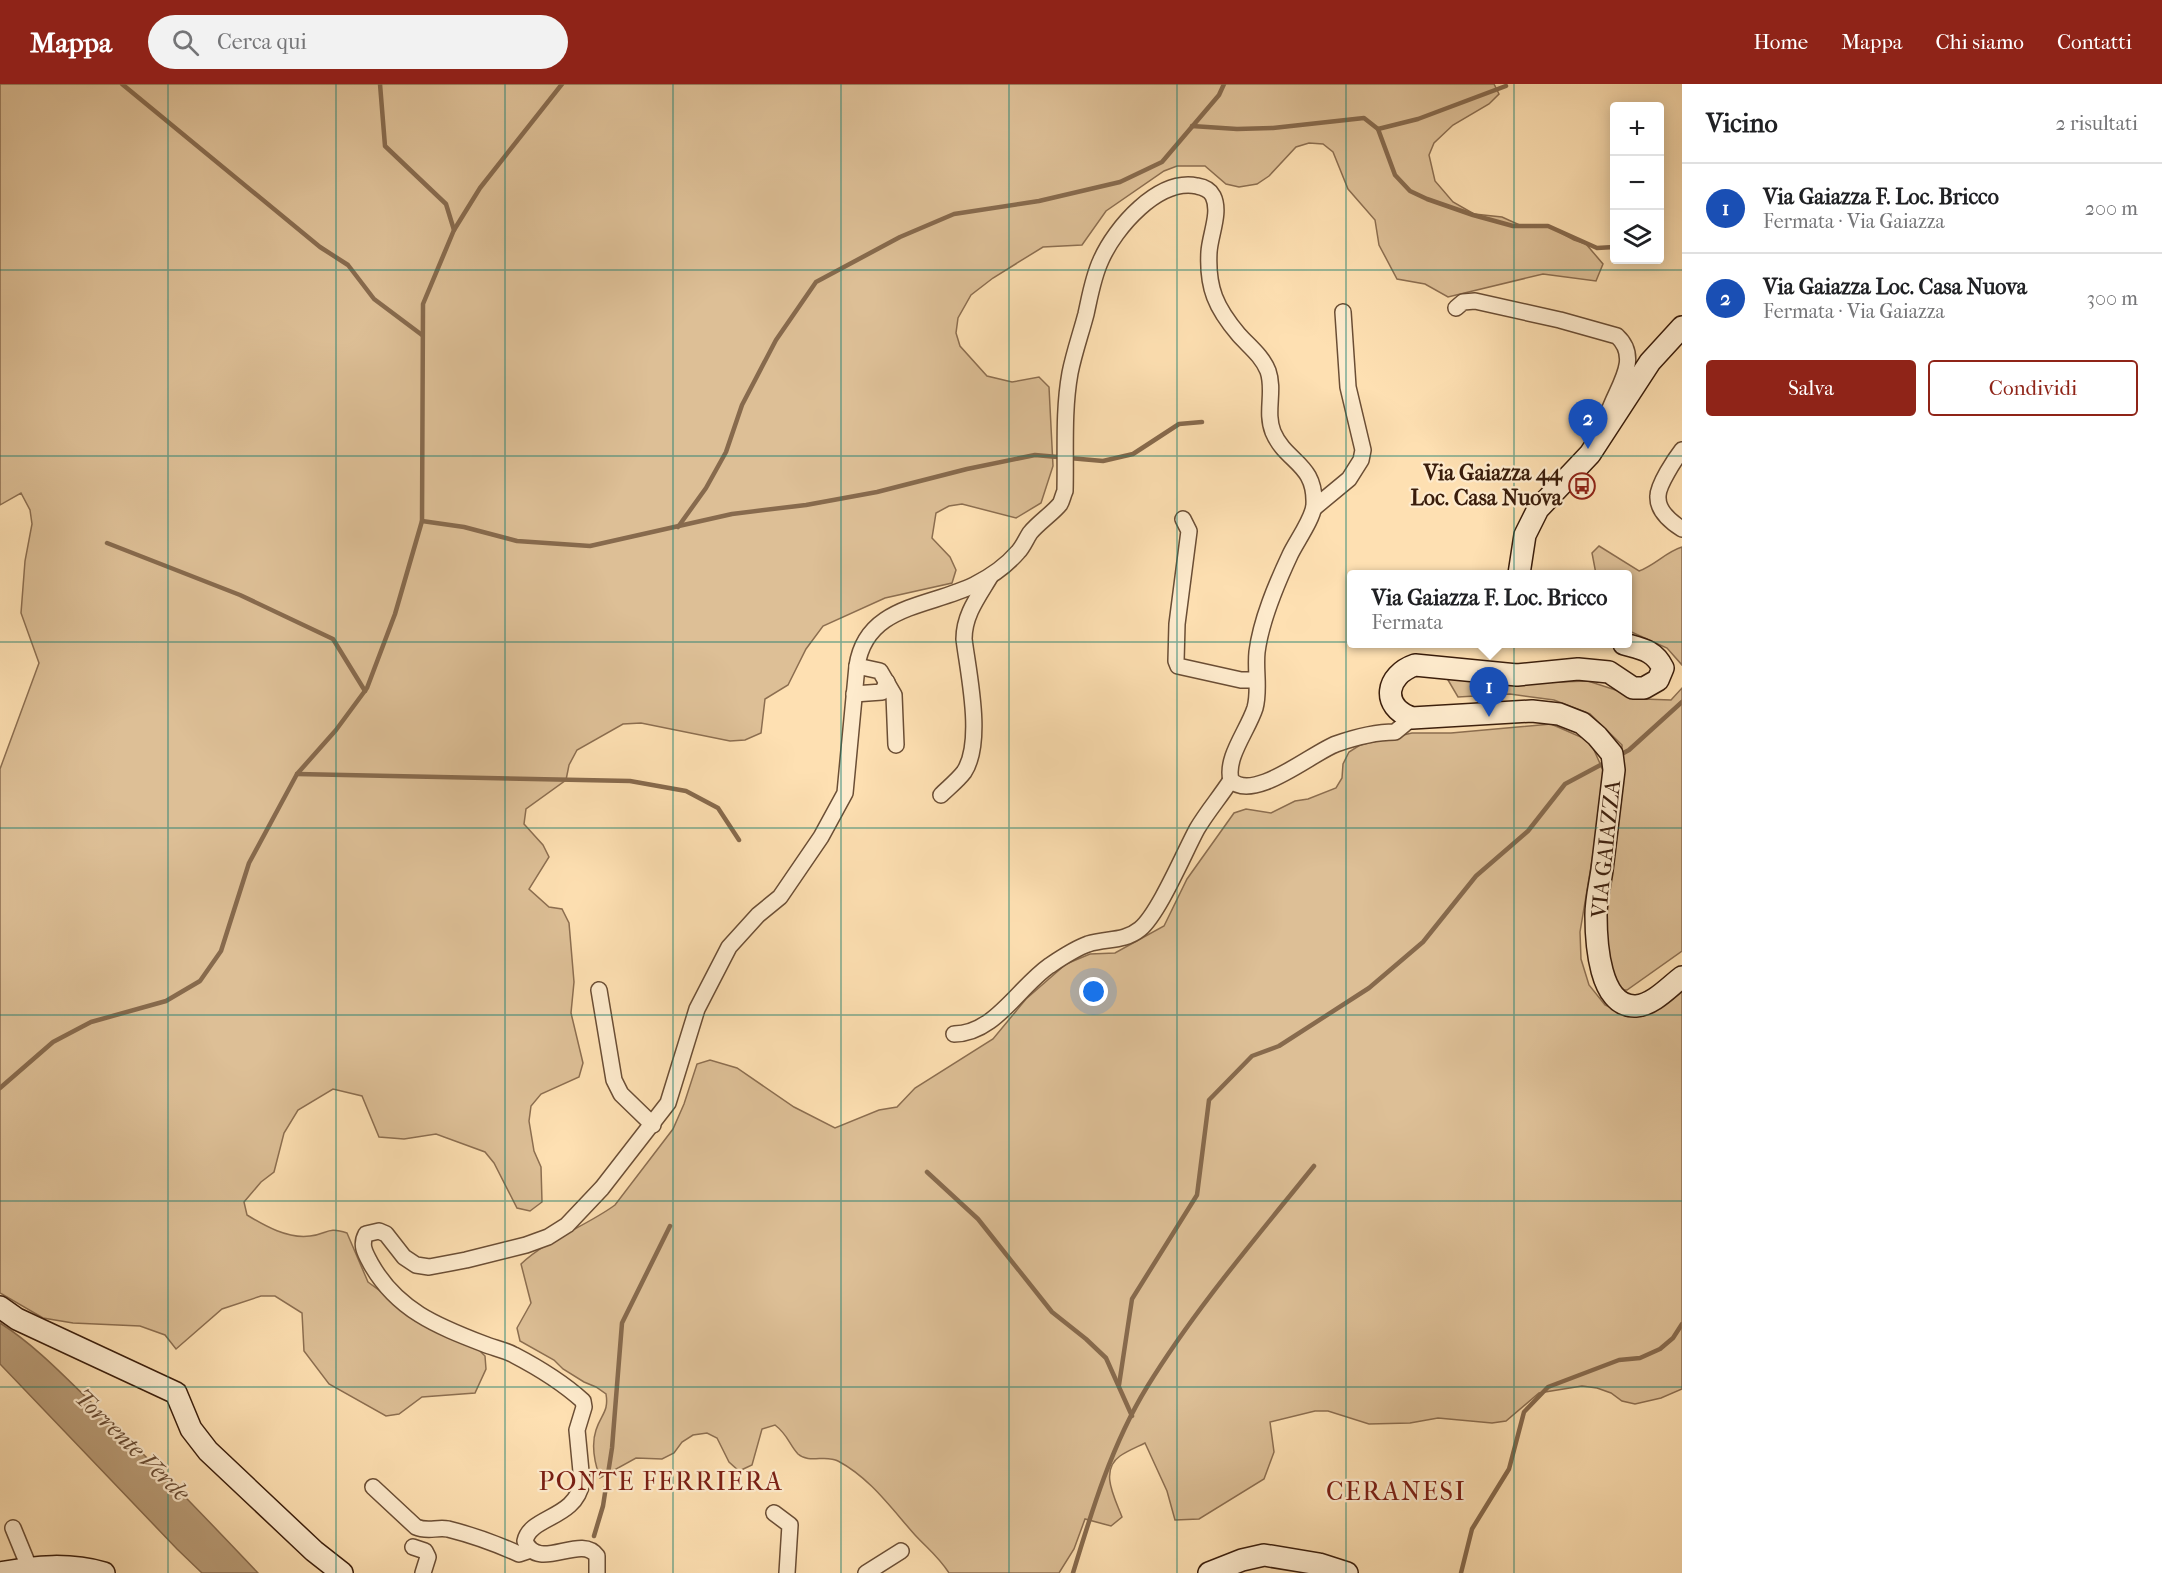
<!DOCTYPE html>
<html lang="it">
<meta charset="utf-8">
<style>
:root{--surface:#fff;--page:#f2f2f2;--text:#202124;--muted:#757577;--line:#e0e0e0;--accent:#8f2418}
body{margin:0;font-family:"IM FELL French Canon",serif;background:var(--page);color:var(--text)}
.controls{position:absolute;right:18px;top:18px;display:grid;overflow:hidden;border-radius:6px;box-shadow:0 3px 15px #0003}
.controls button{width:54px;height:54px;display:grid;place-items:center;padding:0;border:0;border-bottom:2px solid var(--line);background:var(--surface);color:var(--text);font:30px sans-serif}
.you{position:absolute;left:1094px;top:908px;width:21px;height:21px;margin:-15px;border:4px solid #fff;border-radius:50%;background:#1a73e8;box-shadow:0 0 0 9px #1a73e833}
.badge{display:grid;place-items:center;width:39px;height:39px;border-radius:50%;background:var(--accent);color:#fff;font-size:20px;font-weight:700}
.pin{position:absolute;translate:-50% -50px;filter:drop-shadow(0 2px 3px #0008)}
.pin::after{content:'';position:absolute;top:32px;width:21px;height:18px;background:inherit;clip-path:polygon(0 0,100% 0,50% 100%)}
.popup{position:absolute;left:1347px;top:486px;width:285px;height:78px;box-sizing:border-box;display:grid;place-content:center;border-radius:6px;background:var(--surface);filter:drop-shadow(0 2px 4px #0005);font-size:20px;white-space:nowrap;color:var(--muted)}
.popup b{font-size:22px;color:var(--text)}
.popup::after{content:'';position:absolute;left:50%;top:100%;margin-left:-12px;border:12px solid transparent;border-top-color:var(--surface)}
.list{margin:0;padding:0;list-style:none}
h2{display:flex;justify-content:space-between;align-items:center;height:78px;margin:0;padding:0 24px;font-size:26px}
h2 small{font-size:20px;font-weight:400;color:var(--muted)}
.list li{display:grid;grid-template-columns:39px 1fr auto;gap:18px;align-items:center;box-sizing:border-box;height:90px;padding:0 24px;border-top:2px solid var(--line)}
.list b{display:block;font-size:22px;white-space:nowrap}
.list p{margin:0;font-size:20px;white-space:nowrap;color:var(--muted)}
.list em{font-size:20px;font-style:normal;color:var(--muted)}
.actions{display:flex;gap:12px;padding:18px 24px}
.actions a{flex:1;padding:14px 0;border:2px solid var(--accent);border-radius:6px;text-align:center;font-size:21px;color:var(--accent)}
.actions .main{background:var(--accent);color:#fff}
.icon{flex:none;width:33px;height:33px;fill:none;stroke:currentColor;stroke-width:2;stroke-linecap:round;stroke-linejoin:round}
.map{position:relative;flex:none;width:1682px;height:1489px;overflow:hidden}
header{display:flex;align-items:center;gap:36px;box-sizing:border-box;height:84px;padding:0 30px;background:var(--accent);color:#fff}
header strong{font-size:28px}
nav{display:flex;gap:33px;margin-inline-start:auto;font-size:21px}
.search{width:420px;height:54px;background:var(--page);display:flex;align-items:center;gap:15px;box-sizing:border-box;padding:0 21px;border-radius:33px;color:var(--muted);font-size:22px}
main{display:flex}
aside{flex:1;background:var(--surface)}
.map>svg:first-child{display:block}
.green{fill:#ddbf96;stroke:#8c6e50;stroke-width:1.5}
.water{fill:#bb9e79;stroke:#876a4d;stroke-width:1.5}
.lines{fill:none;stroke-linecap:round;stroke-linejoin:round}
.stream{stroke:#876a4d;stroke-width:4.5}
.street-casing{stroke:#6b4e35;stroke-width:18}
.secondary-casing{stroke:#3a1d0b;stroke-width:24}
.street{stroke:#feebcd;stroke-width:15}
.secondary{stroke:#feebcd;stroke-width:21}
.grid{fill:none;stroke:#0f766e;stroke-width:1.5;stroke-opacity:0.55}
.labels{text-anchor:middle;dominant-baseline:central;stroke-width:4.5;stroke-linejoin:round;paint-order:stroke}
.poi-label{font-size:22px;font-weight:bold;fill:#3a1d0b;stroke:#feebcd;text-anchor:end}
.street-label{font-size:22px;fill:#3a1d0b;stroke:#feebcd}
.water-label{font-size:24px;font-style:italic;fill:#674a32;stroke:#feebcd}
.quarter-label{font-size:26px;letter-spacing:1.5px;fill:#7a1f14;stroke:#feebcd}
</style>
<header>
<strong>Mappa</strong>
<div class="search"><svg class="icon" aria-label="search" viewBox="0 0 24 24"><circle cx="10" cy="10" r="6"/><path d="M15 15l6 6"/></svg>Cerca qui</div>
<nav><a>Home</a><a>Mappa</a><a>Chi siamo</a><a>Contatti</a></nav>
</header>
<main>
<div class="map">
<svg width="1682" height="1489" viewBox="0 0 1682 1489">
<rect width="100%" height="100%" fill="#fee0b2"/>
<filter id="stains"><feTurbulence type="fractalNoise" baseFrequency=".00333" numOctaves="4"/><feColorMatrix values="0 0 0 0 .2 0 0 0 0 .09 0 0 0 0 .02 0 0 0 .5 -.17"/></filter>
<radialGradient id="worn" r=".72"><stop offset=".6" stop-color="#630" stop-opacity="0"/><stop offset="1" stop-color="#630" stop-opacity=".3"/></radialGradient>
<g class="green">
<path d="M 0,0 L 1494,0 L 1499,10 L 1489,20 L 1453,41 L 1434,59 L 1429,71 L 1435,97 L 1453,118 L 1474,130 L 1502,133 L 1524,143 L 1550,143 L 1574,156 L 1586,160 L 1603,180 L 1596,197 L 1543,190 L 1448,213 L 1425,200 L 1397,195 L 1379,161 L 1375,136 L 1348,105 L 1333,68 L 1323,60 L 1309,59 L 1296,63 L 1269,92 L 1257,100 L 1239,103 L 1226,100 L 1205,82 L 1177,82 L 1164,87 L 1106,127 L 1082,161 L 1043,163 L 993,194 L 971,211 L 958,234 L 956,249 L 960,262 L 987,292 L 1012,298 L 1039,293 L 1049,303 L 1053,382 L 1041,419 L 1016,434 L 962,420 L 949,422 L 936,429 L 932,454 L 950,473 L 956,486 L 952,499 L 885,514 L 823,542 L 806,565 L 788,601 L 765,615 L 761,649 L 745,656 L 730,657 L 641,639 L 623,640 L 577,666 L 569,681 L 566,696 L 526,725 L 524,740 L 543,761 L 549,773 L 529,805 L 549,823 L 562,825 L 569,839 L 574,898 L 571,929 L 583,979 L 579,993 L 541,1010 L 531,1022 L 529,1037 L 534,1067 L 541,1083 L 542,1118 L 530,1127 L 517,1124 L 494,1079 L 485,1068 L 436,1050 L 404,1055 L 379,1053 L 362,1012 L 333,1005 L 298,1026 L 284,1049 L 274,1088 L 261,1098 L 244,1118 L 247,1131 C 265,1142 288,1155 310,1152 C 328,1150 327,1142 347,1149 L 368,1198 L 409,1228 L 476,1263 L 485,1272 L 486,1285 L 475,1309 L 422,1313 L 399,1330 L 386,1332 L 329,1300 L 304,1267 L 302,1229 L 275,1212 L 261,1212 L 222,1225 L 176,1265 L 165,1251 L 140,1242 L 73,1239 L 43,1234 L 0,1209 L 0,685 L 39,579 L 21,529 L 25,477 L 32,440 L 30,426 L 21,409 L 0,421 Z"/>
<path d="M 1599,462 L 1639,487 C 1655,481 1666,468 1682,463 L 1682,581 L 1667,564 L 1627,546 L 1627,490 L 1596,490 L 1592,469 Z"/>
<polygon points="1457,592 1530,599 1588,597 1643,615 1671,616 1682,604 1682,867 1627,906 1616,906 1609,897 1602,824 1621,694 1622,661 1590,630 1554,616 1510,610 1458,613 1448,596"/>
<path d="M 1551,640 L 1590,657 L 1606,693 L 1580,848 L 1581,875 L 1589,901 L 1605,921 L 1617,927 L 1682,906 L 1682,1305 L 1661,1314 L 1635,1320 L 1622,1317 L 1611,1309 L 1597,1304 L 1582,1302 L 1539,1309 L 1506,1337 L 1492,1339 L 1438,1334 L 1410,1339 L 1369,1340 L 1328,1327 L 1315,1327 L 1270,1338 L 1274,1368 L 1264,1395 L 1199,1435 L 1175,1436 L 1167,1407 L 1145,1359 C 1137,1363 1127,1367 1120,1372 C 1099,1387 1115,1414 1122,1433 L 1111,1442 L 1085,1435 L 1074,1465 L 1059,1489 L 949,1489 C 938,1472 928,1465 915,1451 C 891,1424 870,1394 838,1377 C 826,1370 809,1380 798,1370 C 789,1360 788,1351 775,1341 L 762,1345 L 752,1381 L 739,1387 L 729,1378 L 717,1354 L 707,1349 L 693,1351 L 682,1358 L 674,1369 L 662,1375 L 636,1374 L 600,1394 C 595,1380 591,1361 596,1346 C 601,1330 609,1328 606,1310 L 596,1303 L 584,1298 L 563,1285 L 554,1276 L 520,1257 L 517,1244 L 531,1219 L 521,1180 C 547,1155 585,1143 615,1121 L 673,1045 L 684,1020 L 697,980 L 710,976 L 737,984 L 794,1023 L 835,1044 L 879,1026 L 897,1023 L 915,1004 L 993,955 L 1026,915 L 1066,880 L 1090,870 L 1115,869 L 1164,842 L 1187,795 L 1234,729 L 1246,725 L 1271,729 L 1295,717 L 1308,715 L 1336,704 L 1342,694 L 1343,680 L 1349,668 L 1360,661 L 1412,649 L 1451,649 Z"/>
</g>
<path class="water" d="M 0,1239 C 35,1261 66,1294 96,1323 C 151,1377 205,1433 258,1489 L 202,1489 L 177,1465 L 0,1280 Z"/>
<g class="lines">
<g class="stream">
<polyline points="122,0 320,163 348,181 374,215 422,251"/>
<polyline points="380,0 385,62 446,120 454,146"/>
<polyline points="1192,42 1237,45 1273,44 1364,34 1378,45 1395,91 1410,107 1427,115 1473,131 1513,142 1548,142 1597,164 1614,163"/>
<polyline points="1378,45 1418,35 1506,2"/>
<polyline points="422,437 464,443 517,457 590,462 732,430 806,421 877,408 967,385 1035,371 1103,377 1133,370 1179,340 1202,338"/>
<polyline points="678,443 706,404 726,368 742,321 776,256 816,198 900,153 954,130 1039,117 1120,98 1162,78 1219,11 1224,0"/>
<polyline points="107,459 240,511 333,555 365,607"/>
<polyline points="1618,672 1629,666 1682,618"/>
<polyline points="297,690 630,697 686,707 718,724 739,756"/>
<polyline points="0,1004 53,958 91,938 166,917 200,897 221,867 249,779 297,690 336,646 367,604 395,530 422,437 423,220 454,146 480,104 562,0"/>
<polyline points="927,1088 978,1135 1052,1228 1086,1255 1106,1274 1132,1332"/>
<polyline points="1119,1301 1132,1215 1197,1111 1209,1016 1252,972 1279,962 1369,904 1423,858 1476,792 1528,747 1565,700 1608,677"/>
<polyline points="594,1452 603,1422 612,1364 622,1239 670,1142"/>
<path d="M 1073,1489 C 1092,1426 1112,1360 1147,1303 C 1195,1225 1256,1154 1314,1082"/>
<polyline points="1461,1489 1472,1445 1509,1385 1524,1328 1548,1303 1619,1276 1640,1274 1660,1265 1673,1254 1682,1240"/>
</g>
<g class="street-casing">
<g id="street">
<path d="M 1456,224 L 1463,218 L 1475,217 L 1560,236 L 1617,252 C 1642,275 1616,304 1608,330"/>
<path d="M 1682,366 C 1675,375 1658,401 1658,412 C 1657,427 1671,438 1682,445"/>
<polyline points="1314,424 1349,395 1361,376 1363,366 1348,303 1343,228"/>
<polyline points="1183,435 1189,447 1177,540 1176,577 1178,582 1241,596 1256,596"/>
<polyline points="857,582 880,587 894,611 896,661"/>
<polyline points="854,610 882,608 887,598"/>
<path d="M 941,711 C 948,704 958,696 964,688 C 984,658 968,588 964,555 C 964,531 978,513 990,493"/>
<polyline points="599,906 614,996 621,1010 653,1041"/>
<path d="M 954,950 C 994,950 1018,904 1049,882 C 1061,874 1074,865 1088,860 C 1107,854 1124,858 1140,845 C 1159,829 1184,769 1197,745 C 1207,728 1220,713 1231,696"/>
<path d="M 373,1403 L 416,1443 C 427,1448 437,1443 448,1445 C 472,1451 497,1460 519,1470 L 531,1466"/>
<polyline points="774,1429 790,1441 787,1489"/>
<polyline points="13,1444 29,1483"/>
<polyline points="413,1463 425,1467 428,1473 423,1489"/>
<path d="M 597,1489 L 597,1472 C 581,1449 538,1489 525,1457 C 530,1432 576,1435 582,1398 L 577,1346 L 584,1323 L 583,1317 C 562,1298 539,1284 514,1271 C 505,1266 494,1264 484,1260 C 437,1242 397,1226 371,1180 C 365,1169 360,1161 366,1150 L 379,1147 L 386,1150 L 404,1173 L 416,1181 L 429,1183 L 466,1176 L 526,1161 L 548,1153 L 567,1141 L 602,1104 L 668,1019 L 697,925 L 729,863 L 758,831 L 780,813 L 821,753 L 845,709 L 857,582 C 866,521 929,523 974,501 C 990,493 1006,482 1018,468 C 1023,463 1026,455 1030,449 C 1038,439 1054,428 1060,420 C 1062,417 1063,411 1065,407 C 1066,368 1063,328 1070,289 C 1074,269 1081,249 1086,230 C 1090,212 1093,193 1101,176 C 1115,144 1158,94 1197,102 C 1203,103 1210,106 1213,112 C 1221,128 1210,151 1209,168 C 1207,204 1216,224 1239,251 C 1250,263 1262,272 1268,287 C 1275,307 1265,328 1273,348 C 1286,379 1316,379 1314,421 C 1313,435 1296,458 1290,471 C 1276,501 1261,536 1257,568 C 1255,587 1260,606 1255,624 C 1248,646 1225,674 1231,696 C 1253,719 1312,669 1336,660 C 1353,654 1376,648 1395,648 L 1412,634"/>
<polyline points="866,1489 901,1467"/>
</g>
</g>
<g class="secondary-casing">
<g id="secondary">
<polyline points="1519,490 1525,451 1538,425 1590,370 1650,278 1682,243"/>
<path d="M 1624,560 C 1642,565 1654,566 1663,584 L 1658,596 L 1644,604 L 1633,604 L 1609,588 L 1578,585 L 1517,591 L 1415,581 C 1386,591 1380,622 1412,634 L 1532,627 L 1559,630 L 1582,639 L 1597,652 L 1612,670 L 1614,686 C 1610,719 1606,752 1602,786 C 1600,800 1596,816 1596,831 C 1596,857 1599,924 1636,922 C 1653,921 1670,902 1682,893"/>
<polyline points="0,1223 17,1235 176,1309 191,1345 208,1367 314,1467 342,1489"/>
<path d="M 0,1489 C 36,1482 69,1479 104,1489"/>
<polyline points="1209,1489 1242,1476 1264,1471 1319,1480 1347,1489"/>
</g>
</g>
<use href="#street" class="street"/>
<use href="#secondary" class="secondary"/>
</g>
<path class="grid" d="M 168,0 L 168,1489M 336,0 L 336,1489M 505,0 L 505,1489M 673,0 L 673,1489M 841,0 L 841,1489M 1009,0 L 1009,1489M 1177,0 L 1177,1489M 1346,0 L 1346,1489M 1514,0 L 1514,1489M 0,186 L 1682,186M 0,372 L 1682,372M 0,558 L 1682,558M 0,744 L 1682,744M 0,931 L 1682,931M 0,1117 L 1682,1117M 0,1303 L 1682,1303"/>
<defs>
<g id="bus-ring" transform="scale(1.35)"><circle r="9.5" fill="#feebcd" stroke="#8f2418" stroke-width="1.5"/><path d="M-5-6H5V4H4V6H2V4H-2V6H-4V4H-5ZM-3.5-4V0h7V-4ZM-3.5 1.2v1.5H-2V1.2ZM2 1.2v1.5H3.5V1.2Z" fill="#8f2418"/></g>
</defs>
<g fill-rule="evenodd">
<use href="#bus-ring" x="1582" y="402"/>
</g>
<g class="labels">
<g class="poi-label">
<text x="1562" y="389">Via Gaiazza 44<tspan x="1562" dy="25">Loc. Casa Nuova</tspan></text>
</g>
<g class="street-label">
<text transform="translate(1606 765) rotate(-84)">VIA GAIAZZA</text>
</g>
<g class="water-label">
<text transform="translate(132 1361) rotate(44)">Torrente Verde</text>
</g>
<g class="quarter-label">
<text x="661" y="1397">PONTE FERRIERA</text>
<text x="1396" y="1407">CERANESI</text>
</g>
</g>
<rect width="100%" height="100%" filter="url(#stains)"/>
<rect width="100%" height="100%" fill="url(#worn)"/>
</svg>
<div class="controls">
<button>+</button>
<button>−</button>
<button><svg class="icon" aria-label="layers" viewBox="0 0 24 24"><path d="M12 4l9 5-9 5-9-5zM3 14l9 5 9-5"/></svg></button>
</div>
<div class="you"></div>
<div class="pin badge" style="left:1489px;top:633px;background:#1a4fb4">1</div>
<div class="popup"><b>Via Gaiazza F. Loc. Bricco</b>Fermata</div>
<div class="pin badge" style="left:1588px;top:365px;background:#1a4fb4">2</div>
</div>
<aside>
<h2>Vicino<small>2 risultati</small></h2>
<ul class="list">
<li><span class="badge" style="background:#1a4fb4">1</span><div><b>Via Gaiazza F. Loc. Bricco</b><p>Fermata · Via Gaiazza</p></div><em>200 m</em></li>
<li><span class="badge" style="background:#1a4fb4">2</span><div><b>Via Gaiazza Loc. Casa Nuova</b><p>Fermata · Via Gaiazza</p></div><em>300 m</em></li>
</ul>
<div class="actions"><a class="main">Salva</a><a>Condividi</a></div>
</aside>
</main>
